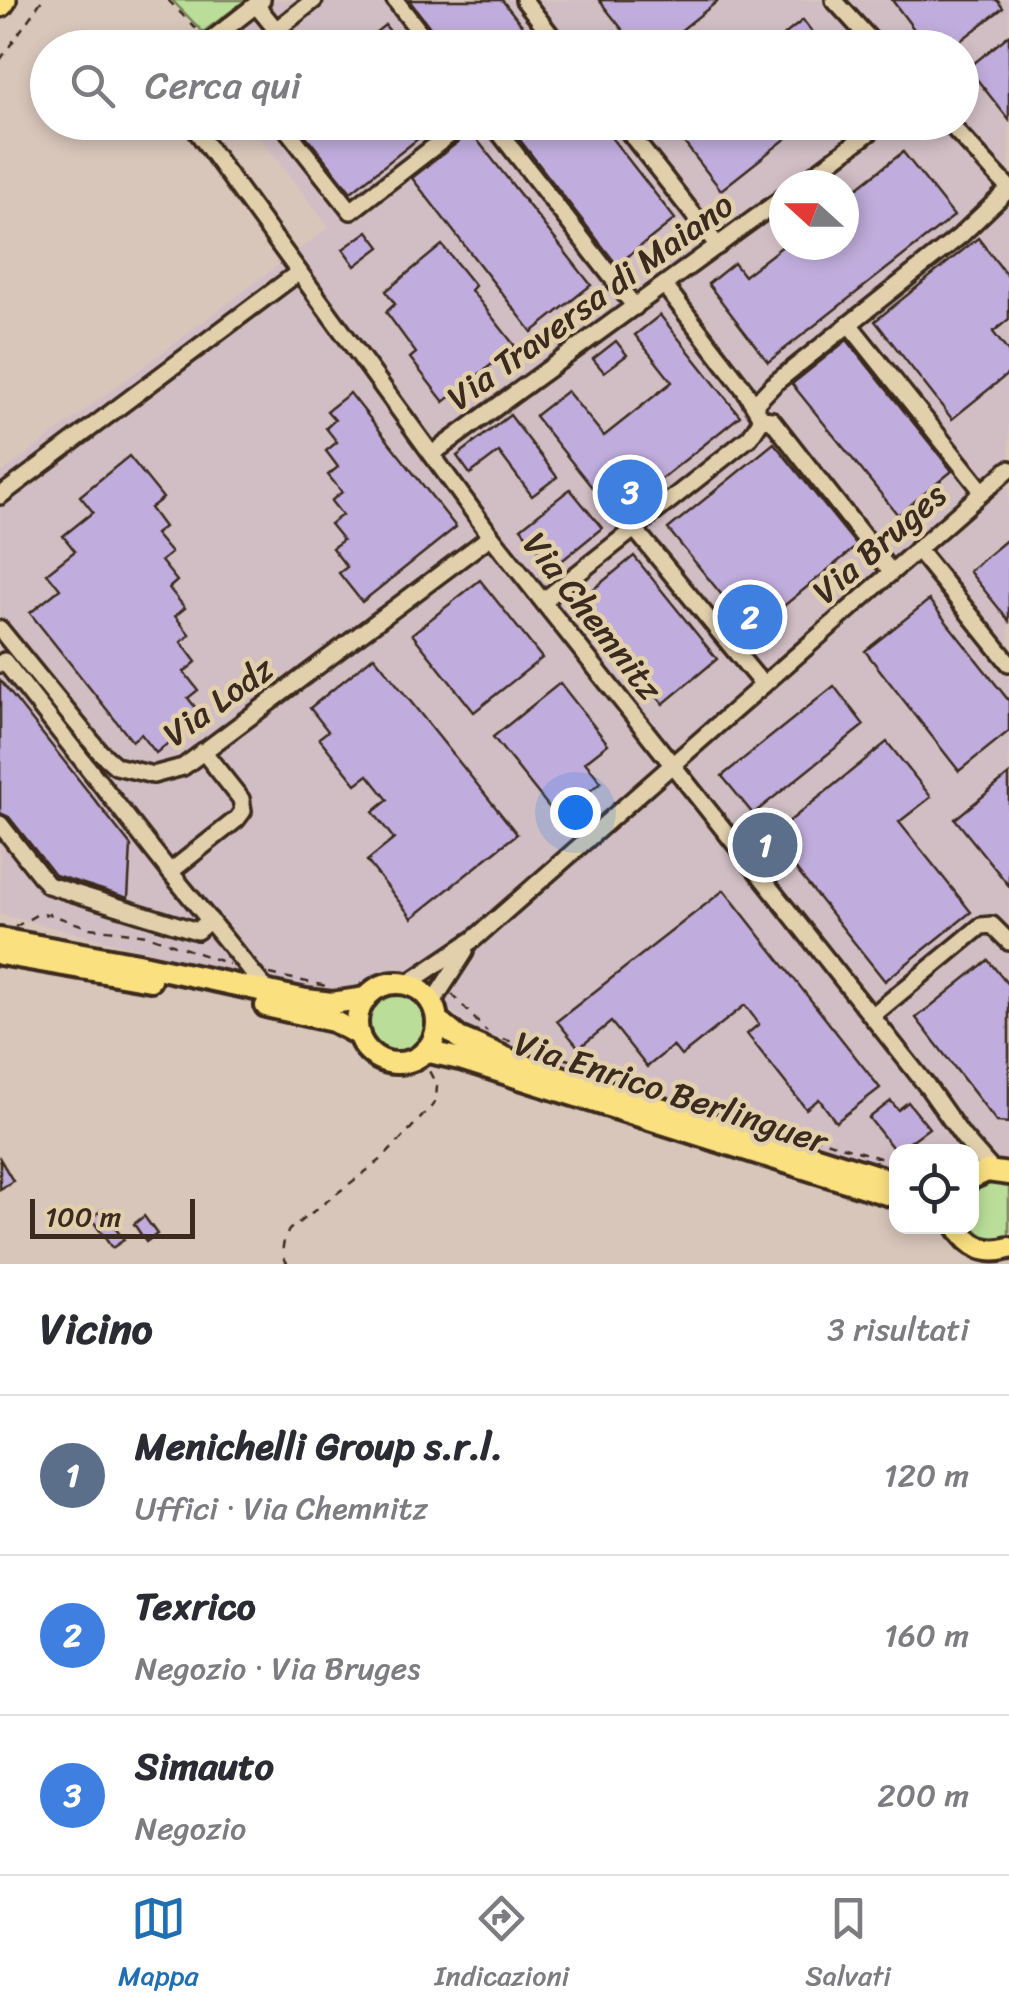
<!DOCTYPE html>
<html lang="it">
<meta charset="utf-8">
<style>
:root{--surface:#fff;--page:#f7f7f7;--text:#2b2b33;--muted:#7c7c81;--line:#e1e1e2;--accent:#1f6fb2}
body{margin:0;font-family:Sriracha,sans-serif;background:var(--page);color:var(--text)}
.controls{position:absolute;right:30px;bottom:30px;display:grid;overflow:hidden;border-radius:20px;box-shadow:0 5px 15px #0003}
.controls button{width:90px;height:90px;display:grid;place-items:center;padding:0;border:0;border-bottom:2px solid var(--line);background:var(--surface);color:var(--text);font:50px sans-serif}
.compass{position:absolute;left:769px;top:170px;width:90px;height:90px;border-radius:50%;background:var(--surface);box-shadow:0 5px 15px #0003;rotate:291deg}
.scale{position:absolute;left:30px;bottom:25px;width:165px;box-sizing:border-box;padding-left:10px;border:5px solid #3b2a1e;border-top:0;font-size:28px;line-height:35px;white-space:nowrap;color:#3b2a1e;-webkit-text-stroke:8px #e2d0ad;paint-order:stroke}
.you{position:absolute;left:575px;top:812px;width:35px;height:35px;margin:-25px;border:8px solid #fff;border-radius:50%;background:#1a73e8;box-shadow:0 0 0 15px #1a73e833}
.badge{display:grid;place-items:center;width:65px;height:65px;border-radius:50%;background:var(--accent);color:#fff;font-size:32px;font-weight:700}
.pin{position:absolute;translate:-50% -50%;border:5px solid #fff;box-shadow:0 2px 10px #0006}
.list{margin:0;padding:0;list-style:none}
h2{display:flex;justify-content:space-between;align-items:center;height:130px;margin:0;padding:0 40px;font-size:42px}
h2 small{font-size:32px;font-weight:400;color:var(--muted)}
.list li{display:grid;grid-template-columns:65px 1fr auto;gap:30px;align-items:center;box-sizing:border-box;height:160px;padding:0 40px;border-top:2px solid var(--line)}
.list b{display:block;font-size:38px;white-space:nowrap}
.list p{margin:0;font-size:32px;white-space:nowrap;color:var(--muted)}
.list em{font-size:32px;font-style:normal;color:var(--muted)}
.icon{flex:none;width:55px;height:55px;fill:none;stroke:currentColor;stroke-width:2;stroke-linecap:round;stroke-linejoin:round}
.map{position:relative;flex:none;width:1009px;height:1264px;overflow:hidden}
.search{position:absolute;background:var(--surface);box-shadow:0 5px 15px #0003;left:30px;right:30px;top:30px;height:110px;display:flex;align-items:center;gap:25px;box-sizing:border-box;padding:0 35px;border-radius:55px;color:var(--muted);font-size:38px}
.sheet{height:610px;background:var(--surface)}
nav{display:flex;justify-content:space-around;align-items:center;box-sizing:border-box;height:140px;border-top:2px solid var(--line);background:var(--surface);font-size:28px;color:var(--muted)}
nav a{display:grid;justify-items:center;gap:5px}
nav .on{color:var(--accent)}
.map>svg:first-child{display:block}
.built{fill:#d1bec5;fill-rule:evenodd}
.green{fill:#bade99;stroke:#7a845c;stroke-width:2.5}
.building{fill:#c1addd;stroke:#3b2a1e;stroke-width:2.5}
.lines{fill:none;stroke-linecap:round;stroke-linejoin:round}
.minor-casing{stroke:#3b2a1e;stroke-width:22}
.major-casing{stroke:#3b2a1e;stroke-width:28}
.highway-casing{stroke:#3b2a1e;stroke-width:32}
.path{stroke:#3b2a1e;stroke-width:2.5;stroke-dasharray:8 8;stroke-linecap:butt}
.minor{stroke:#e2d0ad;stroke-width:15}
.major{stroke:#fbe080;stroke-width:20}
.highway{stroke:#fbe080;stroke-width:25}
.labels{text-anchor:middle;dominant-baseline:central;stroke-width:9;stroke-linejoin:round;paint-order:stroke}
.street-label{font-size:35px;fill:#3b2a1e;stroke:#e2d0ad}
</style>
<div class="map">
<svg width="1009" height="1264" viewBox="0 0 1009 1264">
<rect width="100%" height="100%" fill="#d8c6bb"/>
<filter id="ink" filterUnits="userSpaceOnUse"><feTurbulence type="fractalNoise" baseFrequency=".01" numOctaves="2"/><feDisplacementMap in="SourceGraphic" scale="20" xChannelSelector="R" yChannelSelector="G"/><feConvolveMatrix kernelMatrix="1 2 1 2 8 2 1 2 1" color-interpolation-filters="sRGB"/></filter>
<g filter="url(#ink)">
<path class="built" d="M 246,0 L 1009,0 L 1009,1202 L 972,1191 L 972,1152 L 896,1152 L 896,1169 L 565,1069 L 482,1039 L 450,1009 L 333,993 L 185,961 L 0,914 L 0,474 L 329,227 L 248,123 L 962,122 L 962,48 L 210,48 L 203,32 ZM 784,185 L 844,185 L 844,245 L 784,245 Z"/>
<g class="green">
<polygon points="172,0 246,0 203,32"/>
<circle cx="396" cy="1023" r="31"/>
<path d="M 994,1180 L 1009,1184 L 1009,1239 C 991,1245 981,1239 967,1227 L 972,1226 L 972,1191 L 985,1181 Z"/>
</g>
<g class="building">
<polygon points="409,0 502,0 540,48 446,48"/>
<polygon points="599,0 719,0 659,48 637,48"/>
<polygon points="892,0 997,0 1003,8 951,48 928,48"/>
<polygon points="803,20 824,48 768,48"/>
<polygon points="385,25 403,48 356,48"/>
<polygon points="1009,35 1009,120 968,68"/>
<polygon points="314,122 439,122 351,192 303,132"/>
<polygon points="506,122 599,122 675,219 617,265"/>
<polygon points="668,122 807,122 721,190"/>
<polygon points="471,132 591,285 532,332 412,178"/>
<polygon points="903,152 954,216 768,362 708,284 734,263 744,276 784,245 844,245 844,198"/>
<polygon points="368,231 380,247 355,266 343,249"/>
<polygon points="978,238 1009,278 1009,319 993,332 1009,353 1009,373 952,419 875,321"/>
<polygon points="442,245 475,286 471,290 515,346 444,402 410,358 416,353 386,312 395,304 386,291"/>
<polygon points="660,315 740,416 615,516 535,416 567,391 604,436 672,382 635,335"/>
<polygon points="847,340 952,471 898,515 792,384"/>
<polygon points="616,341 627,355 604,372 593,359"/>
<polygon points="350,393 456,527 362,602 339,573 347,567 332,548 343,540 330,524 342,515 331,501 342,492 328,475 338,467 326,451 337,442 326,428 335,420 327,411"/>
<polygon points="510,415 557,477 532,496 499,452 470,474 457,456"/>
<polygon points="774,443 857,546 752,632 668,529"/>
<polygon points="129,456 163,498 150,508 164,527 155,534 171,553 161,561 177,581 169,588 185,608 175,616 190,635 181,642 196,662 184,672 198,690 188,698 202,716 156,753 141,734 132,741 30,613 60,589 47,573 75,551 63,536 93,512 80,496"/>
<polygon points="570,489 602,528 553,568 521,528"/>
<polygon points="1009,538 1009,621 969,571"/>
<polygon points="634,556 717,659 663,704 579,601"/>
<polygon points="480,580 542,658 474,712 412,634"/>
<polygon points="929,600 1009,701 1009,731 959,771 865,651"/>
<polygon points="374,656 517,834 412,918 367,861 394,839 373,812 388,800 368,775 356,784 319,738 328,731 310,708"/>
<polygon points="0,680 131,846 128,898 55,875 9,817 0,813"/>
<polygon points="560,683 608,744 585,762 601,782 557,817 493,737"/>
<polygon points="834,686 864,725 753,814 722,776"/>
<polygon points="887,742 931,797 899,822 971,912 885,981 770,837"/>
<polygon points="1009,775 1009,886 955,819"/>
<polygon points="724,890 880,1088 836,1122 819,1099 806,1109 747,1034 759,1024 745,1005 681,1056 673,1046 647,1067 611,1022 579,1048 557,1021"/>
<polygon points="988,960 1009,986 1009,1123 997,1122 916,1018"/>
<polygon points="891,1101 898,1110 908,1102 929,1128 896,1152 869,1118"/>
<polygon points="0,1159 13,1181 0,1189"/>
<polygon points="102,1210 124,1240 112,1248 91,1218"/>
<polygon points="144,1216 157,1234 146,1242 134,1224"/>
</g>
<g class="lines">
<g class="minor-casing">
<g id="minor">
<polyline points="395,0 432,48"/>
<polyline points="524,0 561,48"/>
<polyline points="834,0 878,48"/>
<polyline points="256,5 291,48"/>
<polyline points="276,30 314,0"/>
<polyline points="201,48 262,0"/>
<polyline points="190,122 491,536 927,1086 963,1137 993,1171"/>
<polyline points="289,122 288,131 351,211 466,122"/>
<polyline points="491,122 635,307"/>
<polyline points="621,122 718,246"/>
<polyline points="948,122 1009,188"/>
<polyline points="800,185 883,122"/>
<polyline points="849,324 983,492"/>
<polyline points="755,404 775,383 960,236 1009,189"/>
<polyline points="762,419 772,420 891,572"/>
<polyline points="432,454 784,197"/>
<polyline points="0,496 299,272"/>
<polyline points="633,527 763,685"/>
<polyline points="917,549 1009,663"/>
<polyline points="543,601 750,437 762,419 744,389 664,285"/>
<polyline points="0,629 100,752 116,766 153,775 183,767 491,536"/>
<polyline points="0,664 4,661 170,872"/>
<polyline points="203,751 241,799 243,811 237,819 170,872 269,993"/>
<polyline points="0,824 48,885 197,931 210,920"/>
<polyline points="407,984 474,939 1009,469"/>
<polyline points="432,1003 465,952"/>
<polyline points="872,1016 981,926 992,925 1009,942"/>
</g>
</g>
<g class="major-casing">
<g id="major">
<polyline points="0,939 138,964 306,1000 332,1003 366,998"/>
<polyline points="0,954 150,980"/>
<circle cx="397" cy="1023" r="40"/>
<polyline points="266,1006 333,1021 359,1035"/>
<polyline points="437,1020 459,1038 520,1064 896,1182"/>
<polyline points="425,1051 460,1059 896,1197"/>
<polyline points="972,1178 987,1171 1009,1174"/>
<path d="M 957,1226 C 969,1247 986,1255 1009,1248"/>
</g>
</g>
<g class="highway-casing">
<polyline id="highway" points="0,4 3,0"/>
</g>
<g class="path">
<polyline points="168,0 200,33"/>
<polyline points="0,60 42,0"/>
<polyline points="15,927 36,915 49,914 90,928 147,935 229,964"/>
<polyline points="270,974 326,986"/>
<polyline points="367,983 381,976 397,974"/>
<polyline points="452,994 487,1032"/>
<polyline points="503,1039 604,1071 609,1075"/>
<polyline points="628,1080 896,1163"/>
<path d="M 288,1264 C 279,1253 283,1241 289,1230 L 382,1159 L 432,1106 L 436,1100 L 437,1086 L 428,1069"/>
</g>
<use href="#minor" class="minor"/>
<use href="#major" class="major"/>
<use href="#highway" class="highway"/>
</g>
</g>
<g class="labels">
<g class="street-label">
<text transform="translate(590 301) rotate(-36)">Via Traversa di Maiano</text>
<text transform="translate(879 543) rotate(-41)">Via Bruges</text>
<text transform="translate(593 616) rotate(52)">Via Chemnitz</text>
<text transform="translate(218 701) rotate(-36)">Via Lodz</text>
<text transform="translate(671 1092) rotate(18)">Via Enrico Berlinguer</text>
</g>
</g>
</svg>
<div class="controls">
<button><svg class="icon" aria-label="locate" viewBox="0 0 24 24"><circle cx="12" cy="12" r="6"/><path d="M12 2v4M12 18v4M2 12h4M18 12h4"/></svg></button>
</div>
<svg class="compass" viewBox="-18 -18 36 36"><path d="M0-13l5 13h-10z" fill="#e53935"/><path d="M0 13l5-13h-10z" fill="#7c7c81"/></svg>
<div class="scale">100 m</div>
<div class="you"></div>
<div class="pin badge" style="left:765px;top:845px;background:#5c6f8a">1</div>
<div class="pin badge" style="left:750px;top:617px;background:#3f7fe0">2</div>
<div class="pin badge" style="left:630px;top:492px;background:#3f7fe0">3</div>
<div class="search"><svg class="icon" aria-label="search" viewBox="0 0 24 24"><circle cx="10" cy="10" r="6"/><path d="M15 15l6 6"/></svg>Cerca qui</div>
</div>
<section class="sheet">
<h2>Vicino<small>3 risultati</small></h2>
<ul class="list">
<li><span class="badge" style="background:#5c6f8a">1</span><div><b>Menichelli Group s.r.l.</b><p>Uffici · Via Chemnitz</p></div><em>120 m</em></li>
<li><span class="badge" style="background:#3f7fe0">2</span><div><b>Texrico</b><p>Negozio · Via Bruges</p></div><em>160 m</em></li>
<li><span class="badge" style="background:#3f7fe0">3</span><div><b>Simauto</b><p>Negozio</p></div><em>200 m</em></li>
</ul>
</section>
<nav>
<a class="on"><svg class="icon" aria-label="map" viewBox="0 0 24 24"><path d="M3 6l6-2 6 2 6-2v14l-6 2-6-2-6 2zM9 4v14M15 6v14"/></svg>Mappa</a>
<a><svg class="icon" aria-label="directions" viewBox="0 0 24 24"><path d="M12 3l9 9-9 9-9-9zM9 14v-3h6M13 9l2 2-2 2"/></svg>Indicazioni</a>
<a><svg class="icon" aria-label="saved" viewBox="0 0 24 24"><path d="M7 4h10v16l-5-4-5 4z"/></svg>Salvati</a>
</nav>
